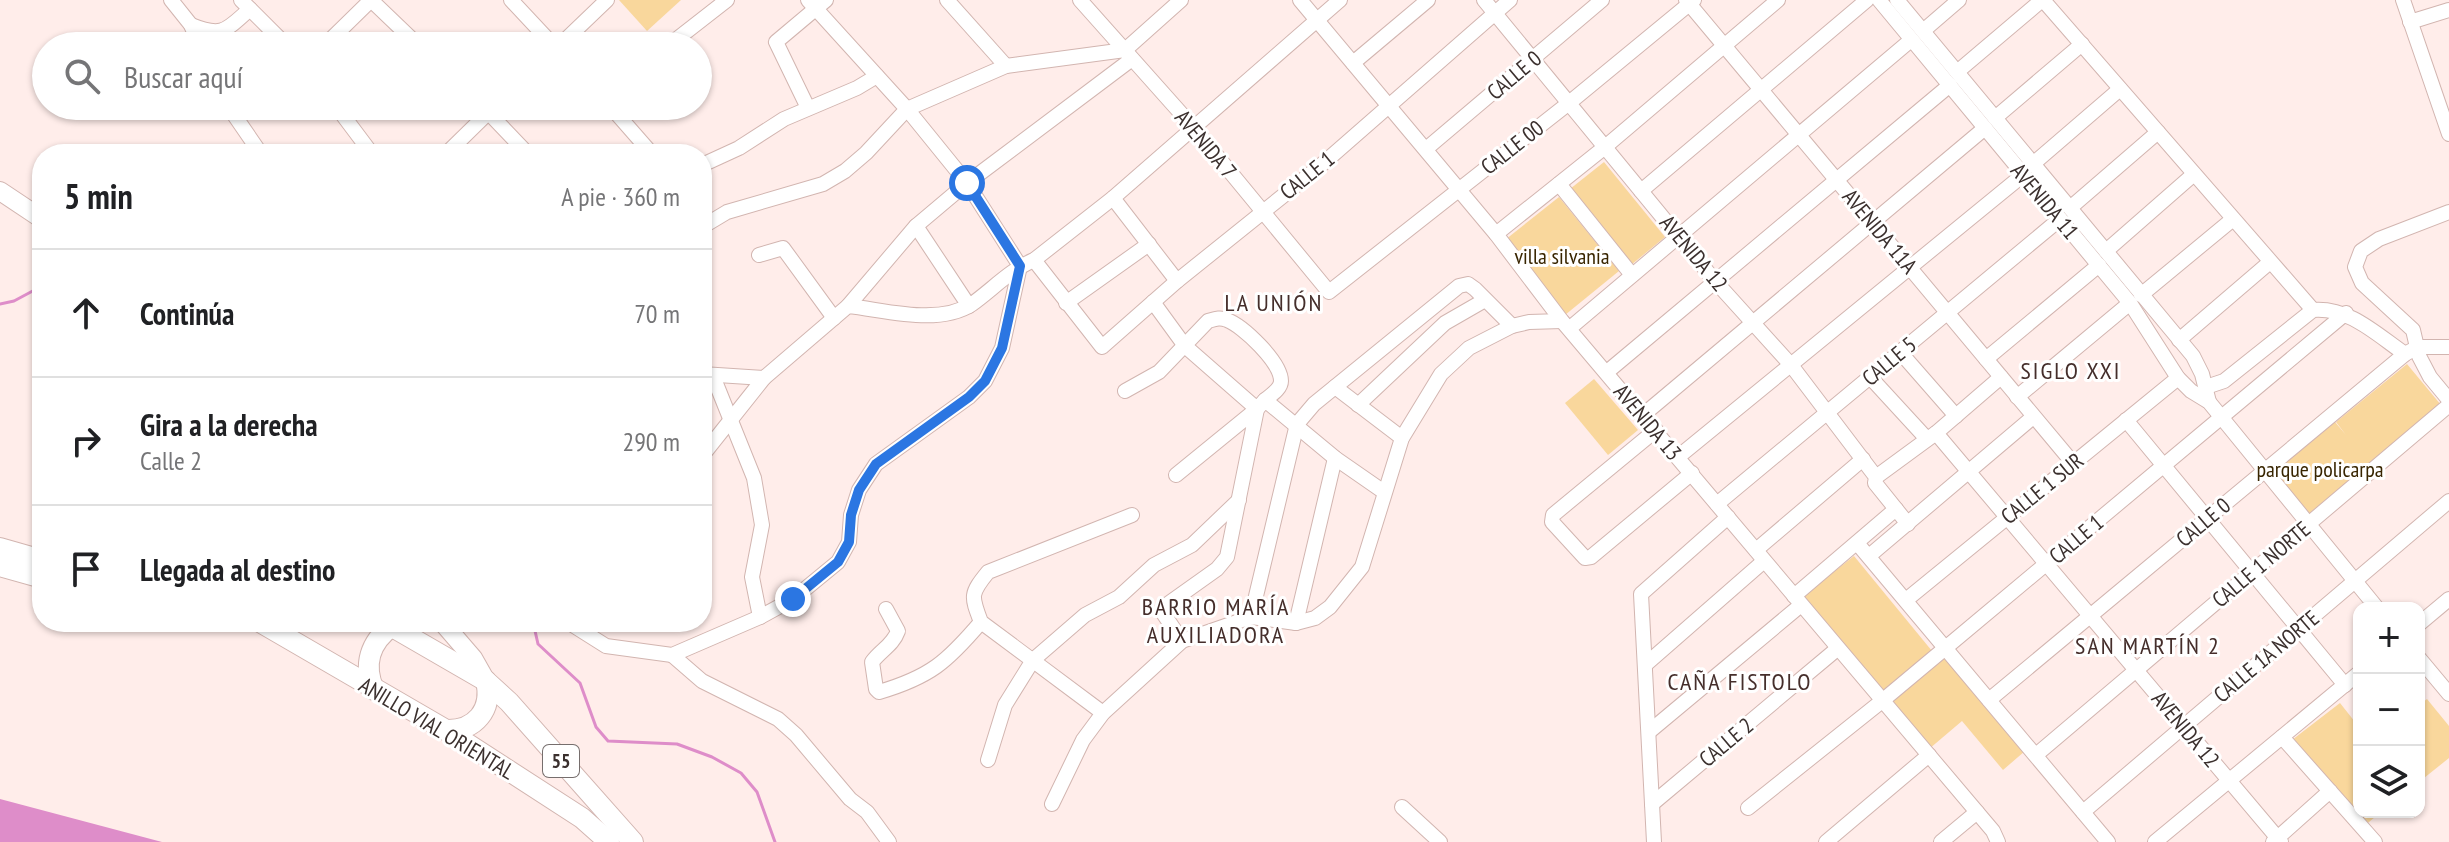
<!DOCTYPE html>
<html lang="es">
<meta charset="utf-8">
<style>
:root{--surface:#fff;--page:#f6f6f6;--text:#202124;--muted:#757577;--line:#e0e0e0}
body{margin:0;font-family:"PT Sans Narrow",sans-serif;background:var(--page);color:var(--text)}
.controls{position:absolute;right:24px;bottom:24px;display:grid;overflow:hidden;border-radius:16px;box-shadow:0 2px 6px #0004}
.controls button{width:72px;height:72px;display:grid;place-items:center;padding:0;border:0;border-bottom:2px solid var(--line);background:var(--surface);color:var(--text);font:40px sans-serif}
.stop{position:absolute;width:24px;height:24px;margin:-18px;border:6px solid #2b76e2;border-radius:50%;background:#fff}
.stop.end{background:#2b76e2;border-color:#fff;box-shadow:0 2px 8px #0008}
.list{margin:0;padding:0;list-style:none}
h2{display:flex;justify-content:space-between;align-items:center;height:104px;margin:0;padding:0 32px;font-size:34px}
h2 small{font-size:26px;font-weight:400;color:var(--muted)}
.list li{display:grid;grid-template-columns:52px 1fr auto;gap:24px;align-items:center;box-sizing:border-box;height:128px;padding:0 32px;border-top:2px solid var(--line)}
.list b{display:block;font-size:30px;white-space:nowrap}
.list p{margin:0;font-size:26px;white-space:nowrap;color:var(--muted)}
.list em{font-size:26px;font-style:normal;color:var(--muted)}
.icon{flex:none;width:44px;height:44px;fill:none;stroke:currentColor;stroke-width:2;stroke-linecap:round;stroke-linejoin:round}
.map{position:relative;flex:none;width:2449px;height:842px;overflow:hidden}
.search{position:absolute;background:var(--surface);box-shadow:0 2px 6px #0004;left:32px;top:32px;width:680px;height:88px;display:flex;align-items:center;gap:20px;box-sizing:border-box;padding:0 28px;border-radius:44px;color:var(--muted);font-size:30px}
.panel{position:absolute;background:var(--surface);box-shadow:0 2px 6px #0004;left:32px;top:144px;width:680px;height:488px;border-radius:32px}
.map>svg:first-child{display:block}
.green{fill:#f9d79c}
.water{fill:#de8dc9}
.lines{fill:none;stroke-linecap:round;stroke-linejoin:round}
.stream{stroke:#de8dc9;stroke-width:3}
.minor-casing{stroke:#d2b5b0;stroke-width:16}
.major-casing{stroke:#d2b5b0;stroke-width:20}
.highway-casing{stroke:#d2b5b0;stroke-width:22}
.minor{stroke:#fff;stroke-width:14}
.major{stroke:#fff;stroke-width:18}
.highway{stroke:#fff;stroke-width:20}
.route{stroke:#2b76e2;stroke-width:10}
.labels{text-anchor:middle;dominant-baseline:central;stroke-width:6;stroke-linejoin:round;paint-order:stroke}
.shield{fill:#fff;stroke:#766e6d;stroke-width:2}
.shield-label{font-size:20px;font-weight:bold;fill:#3b302e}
.street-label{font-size:22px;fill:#3b302e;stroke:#fff}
.park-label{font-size:22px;fill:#382500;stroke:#fff}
.neighbourhood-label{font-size:24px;letter-spacing:2px;fill:#452e2b;stroke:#fff}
</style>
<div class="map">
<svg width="2449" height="842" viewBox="0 0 2449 842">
<rect width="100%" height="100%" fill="#ffedea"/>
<g class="green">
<polygon points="619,0 681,0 647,31"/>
<polygon points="1604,162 1665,237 1631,265 1570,189"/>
<polygon points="1559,197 1619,271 1565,315 1505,240"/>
<polygon points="2407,364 2441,405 2306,516 2272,474 2335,422 2346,435 2336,422"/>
<polygon points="1594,379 1638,430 1608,455 1565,403"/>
<polygon points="1854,556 1932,651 1881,694 1798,600"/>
<polygon points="1944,654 2025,751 2003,770 1962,721 1929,749 1888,701"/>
<polygon points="2427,699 2449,726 2449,758 2419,782 2419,705"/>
<polygon points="2340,703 2359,727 2359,812 2381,812 2363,827 2292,740"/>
</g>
<polygon class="water" points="0,799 162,842 0,842"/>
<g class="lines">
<g class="stream">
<polyline points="0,304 14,301 42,286"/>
<polyline points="533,622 538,644 580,683 596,727 608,741 677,744 712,757 741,773 757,792 775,842"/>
</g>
<g class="minor-casing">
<g id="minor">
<polyline points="171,0 191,25 200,46"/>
<polyline points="241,0 287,46"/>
<polyline points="371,0 419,46"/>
<polyline points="511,0 554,46"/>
<polyline points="947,0 1006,66"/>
<polyline points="1080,0 1194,128 1329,292 1569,103 1694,0"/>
<polyline points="1300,0 1496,234 1562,321 1993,831 1998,842"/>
<polyline points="1484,0 1715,281 1791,365 1876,477 1875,483 1908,524"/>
<polyline points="1686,0 2073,463"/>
<polyline points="1879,0 2130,303 2178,378 2191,391 2209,402 2377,608"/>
<polyline points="1897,0 2193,356 2202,374 2209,402"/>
<polyline points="2043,0 2313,310"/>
<polyline points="2403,0 2449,134"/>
<polyline points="2410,22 2449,10"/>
<path d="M 191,25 C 223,38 226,30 250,9"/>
<polyline points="1923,31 1959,0"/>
<polyline points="324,46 371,0"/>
<polyline points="559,46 607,0"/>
<polyline points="668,46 727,0"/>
<polyline points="1353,63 1428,0"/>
<polyline points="1957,72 2042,0"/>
<polyline points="228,106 261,154"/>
<polyline points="336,106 372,154"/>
<polyline points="610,106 652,154"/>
<polyline points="484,108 528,154"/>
<polyline points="808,108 776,42 826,0"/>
<polyline points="1995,118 2082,44"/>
<polyline points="1426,149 1602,0"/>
<polyline points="446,154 495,106"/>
<polyline points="2033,164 2120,89"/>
<polyline points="702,165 739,148 784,119 857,88 877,76"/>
<polyline points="1559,184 1632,275"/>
<polyline points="1641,191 1867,0"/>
<polyline points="1113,198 1177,281"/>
<polyline points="2070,208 2158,132"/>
<polyline points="2449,212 2379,239 2361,251 2355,267 2362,283 2413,330 2419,356 2430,377 2449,400"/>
<polyline points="916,226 969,306"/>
<polyline points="702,227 727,212 823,184 845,171 866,153 907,109 1006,66 1125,50 1181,0"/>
<polyline points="1496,234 1605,147 1778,0"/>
<polyline points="2106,251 2194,174"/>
<polyline points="759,255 783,248 834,318"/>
<polyline points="1034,260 1102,347 1177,281 1319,167 1510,0"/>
<polyline points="2141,295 2233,219"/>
<polyline points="1153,302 1185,346 1257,409 1265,400 1335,458 1384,492"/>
<polyline points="1066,303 1149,244"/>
<polyline points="848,306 916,226 967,183 1132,59"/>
<polyline points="1570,328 1911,40"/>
<polyline points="2179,340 2270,262"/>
<polyline points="2418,347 2449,347"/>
<polyline points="1900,352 1956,416"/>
<polyline points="1986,359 2099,265"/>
<polyline points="1607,372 1950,85"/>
<path d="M 702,374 L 764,378 L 848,306 C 886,310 938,326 972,304 C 993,289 1010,270 1034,260 L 1113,198 L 1340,0"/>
<polyline points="713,376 754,478 762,525 752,577 760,617"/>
<polyline points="1870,377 1927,439"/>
<polyline points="1335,387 1402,438"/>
<path d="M 2206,387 L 2224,381 L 2313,310 C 2349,307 2376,334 2405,354"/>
<path d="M 1125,391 L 1159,372 L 1208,321 C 1215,319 1220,317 1227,320 C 1243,326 1281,362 1281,381 C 1281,389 1271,395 1265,400"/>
<polyline points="2017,397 2130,303"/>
<polyline points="1358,405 1445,323 1485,300"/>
<polyline points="1643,415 1985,128"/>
<polyline points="2126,420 2345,685"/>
<polyline points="1656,430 1553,515 1552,522 1585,558 1591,557 1692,473"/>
<polyline points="1936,433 2281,842"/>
<polyline points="702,456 764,378"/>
<polyline points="1678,457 2023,175"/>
<polyline points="1176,475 1257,409 1227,557 1217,569 1165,606 1163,613 1182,641"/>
<polyline points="1876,477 1936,433 2001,377"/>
<polyline points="1717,504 2060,219"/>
<polyline points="1857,543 2108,842"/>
<polyline points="1756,550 1863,459"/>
<polyline points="1869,556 2033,417"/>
<polyline points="1794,596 1896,509"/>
<polyline points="1906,600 2178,378"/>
<path d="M 886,609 L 898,631 C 893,645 881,650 872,662 L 876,689 L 879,692 C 930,677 947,662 981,622"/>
<polyline points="1251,617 1297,424 1314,404 1459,286 1468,284 1475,289 1512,326"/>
<polyline points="568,622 606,646 672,655 760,617 793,599 838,562 849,542 851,515 859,490 876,464 969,397 985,381 1002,348 1020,266 967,183 907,109 808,0"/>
<polyline points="1296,623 1335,458"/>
<polyline points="2419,624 2449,599"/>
<polyline points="672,655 702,681 778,719 796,735 850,799 867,812 889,842"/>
<polyline points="2419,658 2449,694"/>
<polyline points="1645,665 1764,561"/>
<polyline points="1989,700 2405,354 2418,347"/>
<path d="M 1103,713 L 981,622 C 971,596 970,594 988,572 L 1132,515"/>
<polyline points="1650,731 1801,605"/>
<polyline points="2282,737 2375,842"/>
<polyline points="2036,755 2449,405"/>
<polyline points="988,760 1005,705 1033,660 1085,615 1119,597 1154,565 1192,545 1239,500"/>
<polyline points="1052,804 1083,740 1103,713 1182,641 1251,617 1296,623 1315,618 1330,607 1362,567 1402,438 1441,374 1469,348 1512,326 1529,322 1562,321"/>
<polyline points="1652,804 1837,649"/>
<polyline points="1402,807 1440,842"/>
<polyline points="1748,808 1882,701 2346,313"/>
<polyline points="2083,812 2449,501"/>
<polyline points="1654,842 1641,594 1728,517"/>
<polyline points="1826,842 1929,755"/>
<polyline points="1941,842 1977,812"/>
<polyline points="2155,842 2359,673"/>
<polyline points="2273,842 2330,791"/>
</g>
</g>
<g class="major-casing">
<g id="major">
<polyline points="0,191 42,219"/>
<polyline points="442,622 473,658 486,681"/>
</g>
</g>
<g class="highway-casing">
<g id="highway">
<polyline points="0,548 42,560"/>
<polyline points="0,566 42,578"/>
<polyline points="260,622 446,730 582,818 609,842"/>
<polyline points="384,622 486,681 509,702 633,842"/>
<path d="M 374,690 C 363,665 370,642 392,626"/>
<path d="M 446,730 C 475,731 493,710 486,681"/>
</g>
</g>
<use href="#minor" class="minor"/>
<use href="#major" class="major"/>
<use href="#highway" class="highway"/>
</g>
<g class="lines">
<polyline class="route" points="793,599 838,562 849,542 851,515 859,490 876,464 969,397 985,381 1002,348 1020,266 967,183"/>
</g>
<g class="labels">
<rect class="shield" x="543" y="745" width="36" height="32" rx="6"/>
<g class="shield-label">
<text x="561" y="761">55</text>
</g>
<g class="street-label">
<text transform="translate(1514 75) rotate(-40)">CALLE 0</text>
<text transform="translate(1206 144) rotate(50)">AVENIDA 7</text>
<text transform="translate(1512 147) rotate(-38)">CALLE 00</text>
<text transform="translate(1307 175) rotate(-39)">CALLE 1</text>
<text transform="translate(2045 201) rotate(50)">AVENIDA 11</text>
<text transform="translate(1880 231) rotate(50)">AVENIDA 11A</text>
<text transform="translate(1694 253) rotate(50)">AVENIDA 12</text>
<text transform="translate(1889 361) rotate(-40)">CALLE 5</text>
<text transform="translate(1648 422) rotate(50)">AVENIDA 13</text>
<text transform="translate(2042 488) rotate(-39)">CALLE 1 SUR</text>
<text transform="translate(2203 522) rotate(-40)">CALLE 0</text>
<text transform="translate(2076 539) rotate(-40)">CALLE 1</text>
<text transform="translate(2261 564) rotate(-40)">CALLE 1 NORTE</text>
<text transform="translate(2266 656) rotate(-40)">CALLE 1A NORTE</text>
<text transform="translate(437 728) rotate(31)">ANILLO VIAL ORIENTAL</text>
<text transform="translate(2186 729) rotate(50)">AVENIDA 12</text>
<text transform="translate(1726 742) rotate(-40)">CALLE 2</text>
</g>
<g class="park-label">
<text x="1562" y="256">villa silvania</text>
<text x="2320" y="469">parque policarpa</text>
</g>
<g class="neighbourhood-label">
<text x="1274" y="302">LA UNIÓN</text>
<text x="2071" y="370">SIGLO XXI</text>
<text x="1216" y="606">BARRIO MARÍA<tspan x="1216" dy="28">AUXILIADORA</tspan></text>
<text x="2148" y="645">SAN MARTÍN 2</text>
<text x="1740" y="681">CAÑA FISTOLO</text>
</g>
</g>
</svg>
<div class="controls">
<button>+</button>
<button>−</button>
<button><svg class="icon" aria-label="layers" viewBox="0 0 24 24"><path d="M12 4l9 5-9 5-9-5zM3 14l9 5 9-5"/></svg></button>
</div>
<div class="stop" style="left:967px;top:183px"></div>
<div class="stop end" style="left:793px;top:599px"></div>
<div class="search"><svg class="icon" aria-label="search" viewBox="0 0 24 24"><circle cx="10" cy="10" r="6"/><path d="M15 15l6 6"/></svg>Buscar aquí</div>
<section class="panel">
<h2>5 min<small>A pie · 360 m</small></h2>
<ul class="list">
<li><svg class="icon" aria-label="ahead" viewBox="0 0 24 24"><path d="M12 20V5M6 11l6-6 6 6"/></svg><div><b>Continúa</b></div><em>70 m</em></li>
<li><svg class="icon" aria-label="right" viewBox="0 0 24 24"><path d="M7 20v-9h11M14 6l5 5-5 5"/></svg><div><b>Gira a la derecha</b><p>Calle 2</p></div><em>290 m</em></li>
<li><svg class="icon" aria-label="arrive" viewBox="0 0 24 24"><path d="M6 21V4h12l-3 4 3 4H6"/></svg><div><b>Llegada al destino</b></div></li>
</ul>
</section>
</div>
